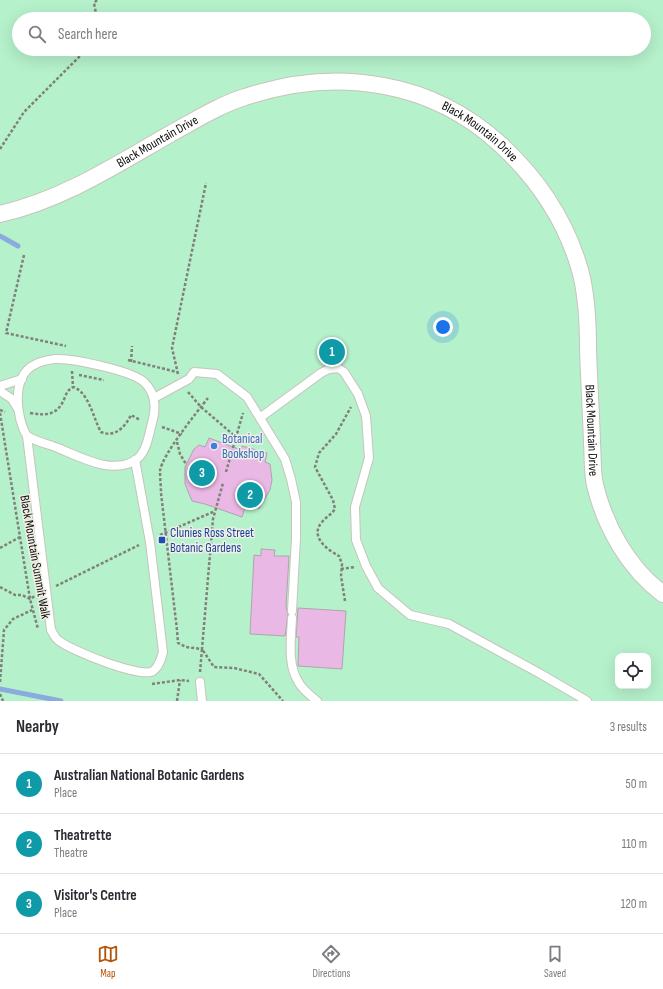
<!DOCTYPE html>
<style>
:root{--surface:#fff;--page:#f7f7f7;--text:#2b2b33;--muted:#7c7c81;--line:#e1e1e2;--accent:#b45309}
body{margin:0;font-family:"Sofia Sans Condensed",sans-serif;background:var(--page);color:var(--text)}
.controls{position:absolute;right:12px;bottom:12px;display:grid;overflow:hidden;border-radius:8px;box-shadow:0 4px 16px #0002}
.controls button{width:36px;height:36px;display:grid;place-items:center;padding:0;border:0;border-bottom:1px solid var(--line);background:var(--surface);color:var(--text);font:20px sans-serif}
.you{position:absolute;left:443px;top:327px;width:14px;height:14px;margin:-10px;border:3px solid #fff;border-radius:50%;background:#1a73e8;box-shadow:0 0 0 6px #1a73e833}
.badge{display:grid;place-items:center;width:26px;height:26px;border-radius:50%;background:var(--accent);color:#fff;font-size:13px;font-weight:700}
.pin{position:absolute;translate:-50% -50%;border:2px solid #fff;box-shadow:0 1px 4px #0006}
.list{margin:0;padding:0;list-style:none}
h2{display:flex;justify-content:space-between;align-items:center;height:52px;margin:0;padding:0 16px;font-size:17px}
h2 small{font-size:13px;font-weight:400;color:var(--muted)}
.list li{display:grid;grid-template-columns:26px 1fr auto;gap:12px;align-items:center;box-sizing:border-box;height:60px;padding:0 16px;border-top:1px solid var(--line)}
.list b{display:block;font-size:15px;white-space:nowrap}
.list p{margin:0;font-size:13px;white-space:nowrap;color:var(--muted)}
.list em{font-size:13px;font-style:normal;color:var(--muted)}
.icon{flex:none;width:22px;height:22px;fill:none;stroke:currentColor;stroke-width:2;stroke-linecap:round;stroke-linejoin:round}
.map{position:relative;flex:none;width:663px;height:701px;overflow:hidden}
.search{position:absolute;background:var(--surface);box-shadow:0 4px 16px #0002;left:12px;right:12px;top:12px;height:44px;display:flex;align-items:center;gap:10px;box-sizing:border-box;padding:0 14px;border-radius:22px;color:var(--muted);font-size:15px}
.sheet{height:232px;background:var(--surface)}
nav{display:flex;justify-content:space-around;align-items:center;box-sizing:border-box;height:56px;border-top:1px solid var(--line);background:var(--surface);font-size:11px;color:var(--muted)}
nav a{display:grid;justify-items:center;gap:2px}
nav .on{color:var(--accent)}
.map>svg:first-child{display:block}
.green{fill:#b5f1cb;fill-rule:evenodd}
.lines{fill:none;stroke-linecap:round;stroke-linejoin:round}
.stream{stroke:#8baadd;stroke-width:5}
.building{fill:#eab8e4;stroke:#ada6ac}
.service-casing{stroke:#c7c4bc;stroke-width:10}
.minor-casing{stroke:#c7c4bc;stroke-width:18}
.path{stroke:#82807b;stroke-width:2.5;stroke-dasharray:3 2;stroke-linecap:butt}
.service{stroke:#fff;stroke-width:8}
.minor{stroke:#fff;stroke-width:16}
.shop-dot{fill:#3f7fe0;stroke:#f1eee6;stroke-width:1.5}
.transit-dot{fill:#1a4fb4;stroke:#f1eee6;stroke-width:1.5}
.labels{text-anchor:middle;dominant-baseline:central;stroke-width:3;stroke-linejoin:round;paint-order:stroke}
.street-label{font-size:13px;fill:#0d0c09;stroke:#f1eee6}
.shop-label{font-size:13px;fill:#366cbe;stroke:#f1eee6;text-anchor:start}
.transit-label{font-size:13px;fill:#164399;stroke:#f1eee6;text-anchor:start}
</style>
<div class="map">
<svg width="663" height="701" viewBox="0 0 663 701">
<rect width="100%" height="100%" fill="#f1eee6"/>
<path class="green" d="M 0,0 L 663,0 L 663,701 L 0,701 ZM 19,19 L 644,19 L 644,49 L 19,49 ZM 618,656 L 648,656 L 648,686 L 618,686 Z"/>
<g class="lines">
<g class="stream">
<polyline points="0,236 18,246"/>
<polyline points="0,689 61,701"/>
</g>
</g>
<g class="building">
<polygon points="209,438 241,450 242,446 267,453 265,462 270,464 272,480 270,490 259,509 248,499 242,517 205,504 192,501 185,484 185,467 194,449 199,445 205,447"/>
<polygon points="261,549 275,550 274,556 289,556 286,607 288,614 285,636 250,634 254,555 261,556"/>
<polygon points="298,608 346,611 342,669 298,666 299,637 296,637"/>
</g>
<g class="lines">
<g class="service-casing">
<g id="service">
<path d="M 55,359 C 72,358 134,371 145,383 C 156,394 156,409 152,423 C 149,434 147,451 137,459 C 114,476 80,457 58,448 C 48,444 37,442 27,436 C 16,418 11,377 34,365 C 40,361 48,360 55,359 Z"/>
<polyline points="0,386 22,379"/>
<polyline points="0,391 12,399 18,409"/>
<polyline points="154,398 189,379 194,372 217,374 247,397 285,459 291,479 296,502 296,538 292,611"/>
<polyline points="261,417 321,373 329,369 338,368 344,372 358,394 366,416 369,458 355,507 356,540 366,566 378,588 410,615 449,624 539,673 587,701"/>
<path d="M 27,436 L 51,630 C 53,633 55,638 58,640 C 69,650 142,679 153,671 C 159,667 161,659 163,652 L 150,542 L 135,460"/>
<path d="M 292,618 C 291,640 287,665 299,683 C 303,690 311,696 317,701"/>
<polyline points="200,682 202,701"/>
</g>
</g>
<g class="minor-casing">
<g id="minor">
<path id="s1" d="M 0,214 C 62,200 116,165 170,134 C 194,121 219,105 245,97 C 290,82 338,77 384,86 C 428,94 467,114 500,144 C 537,178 566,221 580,270 C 587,295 588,323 588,349 C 589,380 591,411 592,443 C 593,456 592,471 595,485 C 605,526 628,568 663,594"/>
</g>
</g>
<g class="path">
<polyline points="97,0 94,3 97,19"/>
<polyline points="0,149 24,112 87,49"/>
<polyline points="24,255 6,333 66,346"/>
<polyline points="128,360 177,372"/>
<polyline points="131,362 132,346"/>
<path d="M 72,371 L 73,387 C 89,392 93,418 101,432 C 115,438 125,427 131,415 L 140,420"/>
<polyline points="178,374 172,348 206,183"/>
<polyline points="79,375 104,380"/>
<polyline points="188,392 201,407 236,437"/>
<path d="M 208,398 C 197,412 162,455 160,471 C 160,478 161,486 161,493 L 177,630 L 178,643 L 186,647 L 202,649 L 213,519 L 223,483"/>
<polyline points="0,410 5,412"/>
<polyline points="0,413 30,599 38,629"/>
<path d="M 30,413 C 48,416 58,415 65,397 C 67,392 68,390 73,387"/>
<polyline points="162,427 182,434"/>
<polyline points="177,442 180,454 186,464"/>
<polyline points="226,472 243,413"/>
<polyline points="160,535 215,511"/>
<polyline points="0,548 20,537"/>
<polyline points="341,569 355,567"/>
<polyline points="56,586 139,545"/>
<polyline points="0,587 15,595 22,595 30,599 35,596"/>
<path d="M 345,601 L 341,576 L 342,564 L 339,556 C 328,550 309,537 322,522 C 326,517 332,514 335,509 L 333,500 L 315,467 L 319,453 L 336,434 L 351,407"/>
<polyline points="200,672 202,649 214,667 234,668 259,674 283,701"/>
<polyline points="0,682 4,630 13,619 32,610"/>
<polyline points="152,684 180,680 189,681"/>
<polyline points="0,694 3,701"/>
<polyline points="177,701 180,680"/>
</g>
<use href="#service" class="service"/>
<use href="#minor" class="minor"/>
</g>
<circle class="shop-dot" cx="214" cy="446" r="4"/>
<rect class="transit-dot" x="158" y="536" width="8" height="8" rx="2"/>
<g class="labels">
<g class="street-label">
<text stroke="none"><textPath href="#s1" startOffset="521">Black Mountain Drive</textPath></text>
<text stroke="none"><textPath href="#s1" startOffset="174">Black Mountain Drive</textPath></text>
<text stroke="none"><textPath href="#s1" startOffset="857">Black Mountain Drive</textPath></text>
<text transform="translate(35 557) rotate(80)">Black Mountain Summit Walk</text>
</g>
<g class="shop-label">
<text x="222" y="439">Botanical<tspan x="222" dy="15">Bookshop</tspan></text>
</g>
<g class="transit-label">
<text x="170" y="533">Clunies Ross Street<tspan x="170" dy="15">Botanic Gardens</tspan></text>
</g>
</g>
</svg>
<div class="controls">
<button><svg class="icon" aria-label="locate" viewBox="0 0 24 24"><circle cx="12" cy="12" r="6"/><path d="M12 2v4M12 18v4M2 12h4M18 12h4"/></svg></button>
</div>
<div class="you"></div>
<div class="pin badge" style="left:332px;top:352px;background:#0f9aa8">1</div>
<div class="pin badge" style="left:250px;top:495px;background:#0f9aa8">2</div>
<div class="pin badge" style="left:202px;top:473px;background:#0f9aa8">3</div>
<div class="search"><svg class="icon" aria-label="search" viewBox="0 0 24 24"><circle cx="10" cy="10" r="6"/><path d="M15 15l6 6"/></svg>Search here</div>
</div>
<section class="sheet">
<h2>Nearby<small>3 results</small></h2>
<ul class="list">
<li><span class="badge" style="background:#0f9aa8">1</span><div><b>Australian National Botanic Gardens</b><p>Place</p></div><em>50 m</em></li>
<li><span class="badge" style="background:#0f9aa8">2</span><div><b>Theatrette</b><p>Theatre</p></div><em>110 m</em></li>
<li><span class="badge" style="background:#0f9aa8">3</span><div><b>Visitor's Centre</b><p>Place</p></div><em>120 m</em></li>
</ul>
</section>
<nav>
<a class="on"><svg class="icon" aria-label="map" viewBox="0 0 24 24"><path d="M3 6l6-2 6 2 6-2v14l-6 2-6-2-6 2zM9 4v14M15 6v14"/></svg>Map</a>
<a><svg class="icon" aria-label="directions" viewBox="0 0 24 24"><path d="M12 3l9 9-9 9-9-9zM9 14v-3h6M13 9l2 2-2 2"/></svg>Directions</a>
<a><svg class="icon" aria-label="saved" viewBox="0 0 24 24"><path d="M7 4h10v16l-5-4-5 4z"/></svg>Saved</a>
</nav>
